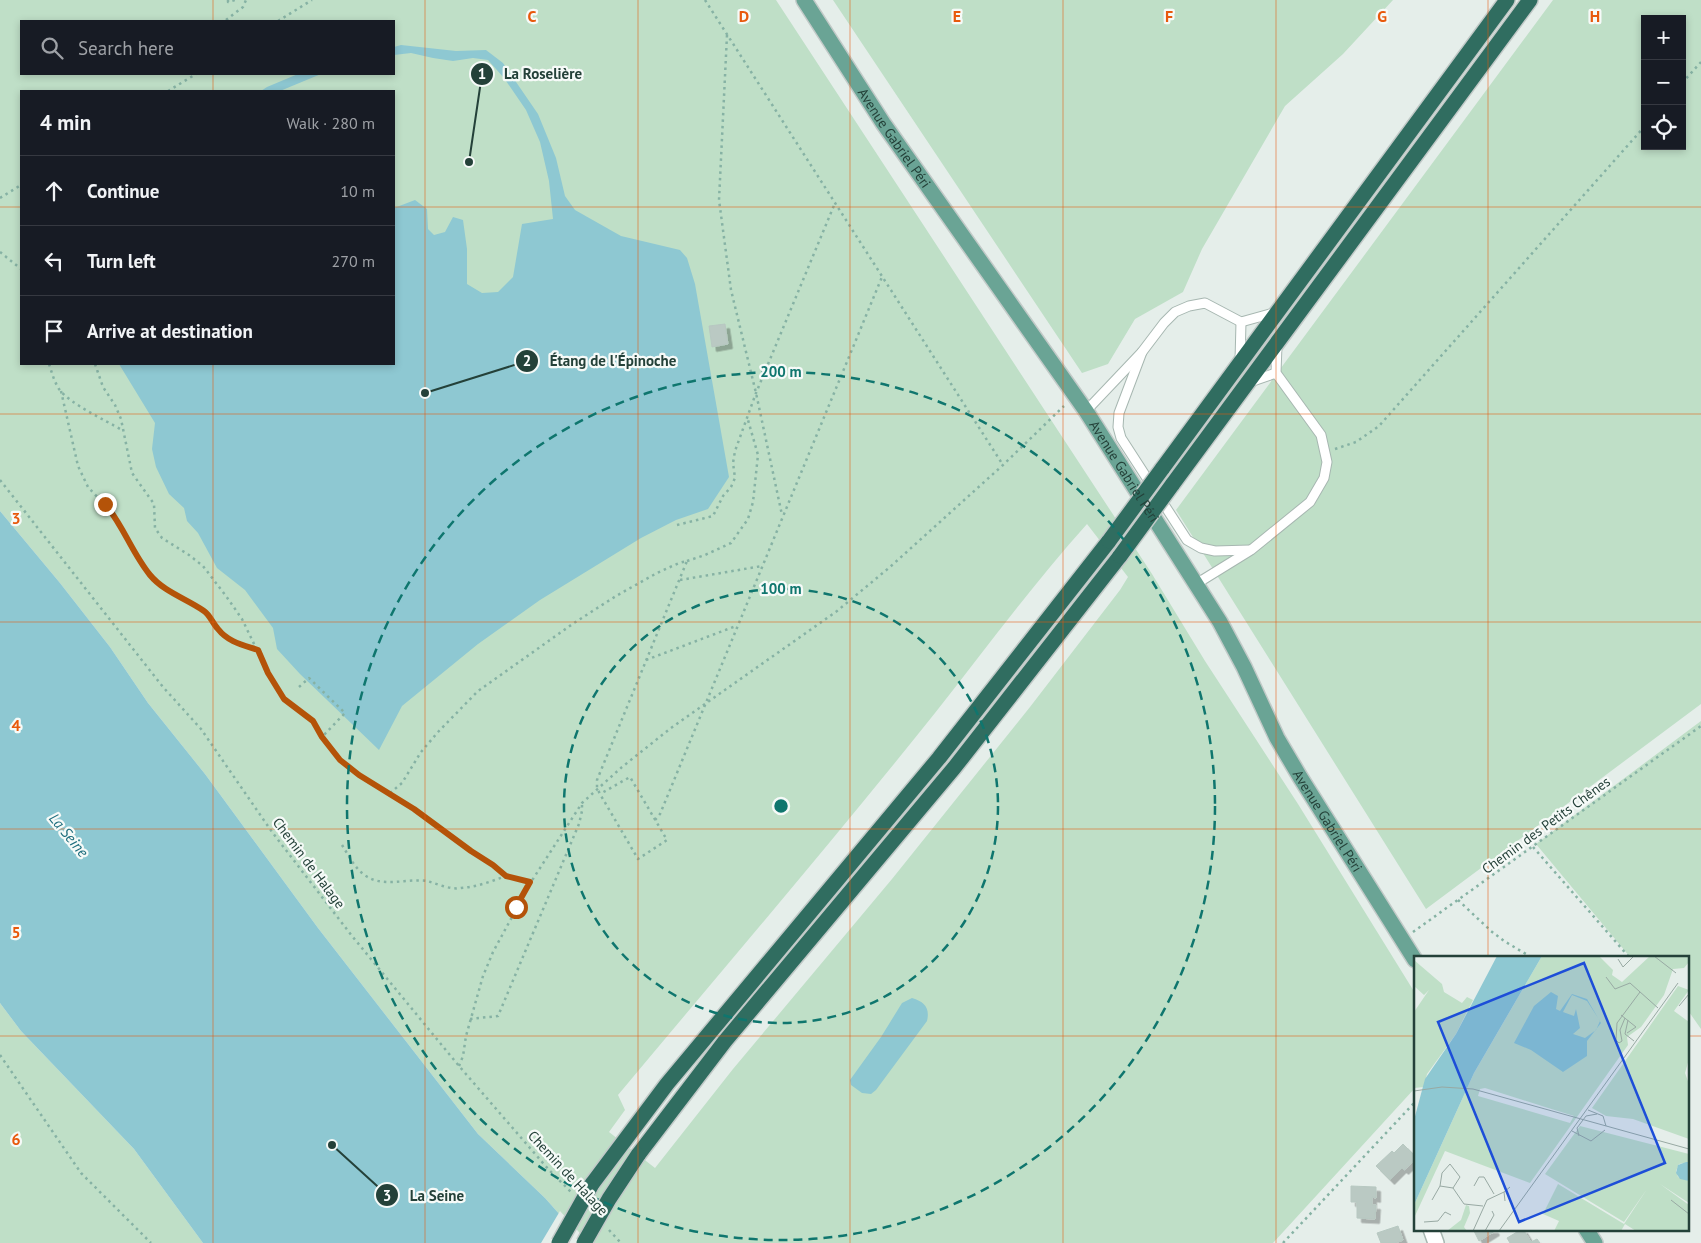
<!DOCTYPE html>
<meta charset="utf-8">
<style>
:root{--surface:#171b24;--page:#20242c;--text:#f1f3f6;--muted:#9ea1a6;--line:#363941}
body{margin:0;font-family:"PT Sans",sans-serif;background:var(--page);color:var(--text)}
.controls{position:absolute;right:15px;top:15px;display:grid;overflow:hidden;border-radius:0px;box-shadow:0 2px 8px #0003}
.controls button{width:45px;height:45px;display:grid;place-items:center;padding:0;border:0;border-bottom:1px solid var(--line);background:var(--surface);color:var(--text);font:25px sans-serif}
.stop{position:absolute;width:15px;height:15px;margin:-11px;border:4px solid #b45309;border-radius:50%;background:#fff}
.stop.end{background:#b45309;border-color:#fff;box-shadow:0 1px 5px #0008}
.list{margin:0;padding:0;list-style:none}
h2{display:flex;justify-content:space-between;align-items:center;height:65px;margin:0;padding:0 20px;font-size:21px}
h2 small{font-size:16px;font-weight:400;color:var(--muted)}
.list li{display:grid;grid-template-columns:32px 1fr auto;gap:15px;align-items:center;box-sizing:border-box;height:70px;padding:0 20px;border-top:1px solid var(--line)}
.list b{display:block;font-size:19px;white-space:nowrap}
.list em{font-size:16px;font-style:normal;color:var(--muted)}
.icon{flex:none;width:28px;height:28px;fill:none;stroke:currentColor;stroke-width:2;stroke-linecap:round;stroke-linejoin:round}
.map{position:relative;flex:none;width:1701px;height:1243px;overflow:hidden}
.search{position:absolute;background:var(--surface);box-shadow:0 2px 8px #0003;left:20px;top:20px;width:375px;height:55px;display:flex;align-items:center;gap:12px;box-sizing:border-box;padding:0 18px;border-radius:0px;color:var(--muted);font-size:19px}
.panel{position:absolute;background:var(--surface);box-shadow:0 2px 8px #0003;left:20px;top:90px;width:375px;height:275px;border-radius:0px}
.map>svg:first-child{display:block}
.green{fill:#bfdfc7;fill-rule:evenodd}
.water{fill:#8ec8d2}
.pier{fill:#e5eeea}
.building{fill:#bac9c3;stroke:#b7c8c1;filter:url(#shadow)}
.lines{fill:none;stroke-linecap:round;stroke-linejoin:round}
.service-casing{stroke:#a7b7b1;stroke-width:11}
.minor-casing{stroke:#a7b7b1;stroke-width:18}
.primary-casing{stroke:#c2cac8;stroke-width:18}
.motorway-casing{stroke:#c2cac8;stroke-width:18}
.path{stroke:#86b2a4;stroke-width:2.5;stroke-dasharray:2.5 4;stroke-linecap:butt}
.service{stroke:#fff;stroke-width:9}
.minor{stroke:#fff;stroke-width:15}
.primary{stroke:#6aa495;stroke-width:15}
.motorway{stroke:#306d60;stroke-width:15}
.motorway-bridge-casing{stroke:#c2cac8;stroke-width:18;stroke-linecap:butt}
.motorway-bridge{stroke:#306d60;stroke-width:15}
.route{stroke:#b45309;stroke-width:6}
.grid{fill:none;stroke:#e8590c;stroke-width:1;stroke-opacity:0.55}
.ring{fill:none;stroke:#0f766e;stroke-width:2.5;stroke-dasharray:9 6}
.labels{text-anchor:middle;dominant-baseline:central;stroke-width:4.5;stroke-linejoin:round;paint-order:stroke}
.street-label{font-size:14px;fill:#244139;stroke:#f6faf8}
.water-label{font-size:15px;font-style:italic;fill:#1d6d7d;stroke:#f6faf8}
.inset-road{fill:none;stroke:#98a9a3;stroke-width:1}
.view{fill:#1d4ed8;fill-opacity:0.15;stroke:#1d4ed8;stroke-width:2.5}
.inset-edge{fill:none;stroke:#244139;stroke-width:2.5}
.grid-label{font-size:16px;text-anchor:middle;font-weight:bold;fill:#e8590c;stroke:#f6faf8;stroke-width:4.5;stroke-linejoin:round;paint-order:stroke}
.centre{fill:#0f766e;stroke:#f6faf8;stroke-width:2.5}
.ring-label{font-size:15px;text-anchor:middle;font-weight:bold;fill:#0f766e;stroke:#f6faf8;stroke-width:4.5;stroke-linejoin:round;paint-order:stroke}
.leader{fill:none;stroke:#244139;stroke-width:2}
.callout-dot{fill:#244139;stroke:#f6faf8;stroke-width:2}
.mark-label{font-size:15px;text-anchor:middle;font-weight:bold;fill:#fff}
.callout-label{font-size:15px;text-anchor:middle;font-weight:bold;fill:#244139;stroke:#f6faf8;stroke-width:4.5;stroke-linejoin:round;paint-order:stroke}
</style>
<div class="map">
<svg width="1701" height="1243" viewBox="0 0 1701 1243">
<defs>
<filter id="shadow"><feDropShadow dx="4.5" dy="4.5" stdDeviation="0" flood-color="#0004"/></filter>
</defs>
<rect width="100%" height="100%" fill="#e5eeea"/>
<g class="green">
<path d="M 0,0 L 776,0 L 1152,574 L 1205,661 L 1298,804 L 1415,993 L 1415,1088 L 1273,1243 L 585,1243 L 545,1198 L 478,1134 L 318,928 L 205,774 L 148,703 L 110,647 L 60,583 L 0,511 ZM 21,21 L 394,21 L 394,74 L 21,74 ZM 21,91 L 394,91 L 394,364 L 21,364 ZM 1087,524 L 1128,577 L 1120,590 L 1030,707 L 892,879 L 733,1069 L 655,1168 L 609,1132 L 625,1110 L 618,1095 C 724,968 832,842 935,713 C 985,650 1033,584 1087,524 Z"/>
<polygon points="833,0 1393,0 1343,54 1285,106 1202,249 1183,292 1135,319 1108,364 1082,373"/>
<path d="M 1553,0 L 1701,0 L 1701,704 L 1426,909 L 1176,510 ZM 1645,19 L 1682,19 L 1682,146 L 1645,146 Z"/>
<polygon points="1701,721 1701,1029 1687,1009 1687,957 1630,957 1536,844"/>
<polygon points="0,1003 21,1031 134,1149 203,1243 0,1243"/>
</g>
<g class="water">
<polygon points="401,45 456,51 486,50 503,63 538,114 556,158 565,196 575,210 621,236 680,250 687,258 695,284 729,477 708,509 676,520 641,538 540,600 478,644 402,706 379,750 300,674 277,649 273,628 245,590 217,568 198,533 187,521 184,508 169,494 156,467 152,449 155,423 119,364 394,364 394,208 415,200 427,209 428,229 434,235 445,232 453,217 463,220 467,249 467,284 482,293 498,292 513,277 522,224 553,219 549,181 540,142 526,110 504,78 488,60 473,58 453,61 433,58 411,53 394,55 394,47"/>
<polygon points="298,74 321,74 280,91 261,91 267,87"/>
<polygon points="0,511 60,583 110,647 148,703 205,774 318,928 478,1134 545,1198 585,1243 203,1243 134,1149 21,1031 0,1003"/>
<path d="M 912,998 C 925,1002 930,1008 927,1021 L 876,1090 L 871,1094 L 862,1093 L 851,1085 L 850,1080 L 881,1037 L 902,1003 Z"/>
</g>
<polygon class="pier" points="560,1211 587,1241 587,1243 541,1243"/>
<g class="building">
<polygon points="725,324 728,344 712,347 709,326"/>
<polygon points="1403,1144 1415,1156 1415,1160 1404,1170 1402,1168 1390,1180 1376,1166 1392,1151 1394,1153"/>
<polygon points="1351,1186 1376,1187 1376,1198 1372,1197 1372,1205 1376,1205 1375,1219 1357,1218 1357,1202 1351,1202"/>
<polygon points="1398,1226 1403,1240 1395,1243 1381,1243 1377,1233"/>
<polygon points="1473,1229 1494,1229 1495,1231 1479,1241"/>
<polygon points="1522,1229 1523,1229 1531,1242 1537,1239 1540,1243 1510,1243 1507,1238"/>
</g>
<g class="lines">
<g class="service-casing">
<g id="service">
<polyline points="1142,352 1119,413 1118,427 1121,438 1187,540 1201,548 1215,551 1250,550"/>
<polyline points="1240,361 1241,322"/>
<polyline points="1250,382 1276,373"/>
<polyline points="1086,411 1142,352 1164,323 1175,312 1189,306 1205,303 1241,322 1277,312"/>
<polyline points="1196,584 1251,550 1310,502 1324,478 1327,462 1321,435 1276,373 1277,345"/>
</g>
</g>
<g class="minor-casing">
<polyline id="minor" points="1431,1229 1436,1243"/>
</g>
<g class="primary-casing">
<g id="primary">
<path id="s1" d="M 804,0 L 883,123 L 1086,411 L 1220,622 L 1244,667 L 1277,738 L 1300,777 L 1415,960"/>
<polyline points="1586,1229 1595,1243"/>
</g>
</g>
<g class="motorway-casing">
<g id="motorway">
<polyline points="1162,469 1507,0"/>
<polyline points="1172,485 1530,0"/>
<polyline points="638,1155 725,1041 954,768 1120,556"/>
<polyline points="592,1184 667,1084 939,758 1109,541"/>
</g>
</g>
<g class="path">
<polyline points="228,0 228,2 235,0"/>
<polyline points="705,0 1003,465"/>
<polyline points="226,20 243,7 246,0"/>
<polyline points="278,21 312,0"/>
<polyline points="727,35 719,200 731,290 756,393 782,515"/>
<polyline points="1682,83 1701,62"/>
<polyline points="168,91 196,74"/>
<polyline points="0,198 21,185"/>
<polyline points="0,252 21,269"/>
<path d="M 49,364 C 52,373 54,381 59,389 C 70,404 105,420 122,430"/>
<polyline points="95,364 103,387 115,405 121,419 132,473 154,504 155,528 162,538 189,555 203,566 226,596 242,619 268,673 284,699 313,721 322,737 340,760 359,775 414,809 471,851 493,865 506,876 531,882"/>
<polyline points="61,391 78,466 88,487 116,517 132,550 151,576 169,591 206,612 218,630 232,642 258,650"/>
<polyline points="1335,449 1356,442 1379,426 1645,126"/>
<polyline points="0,480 163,687 201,729 272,832 352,936 459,1066 549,1170 571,1192"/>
<polyline points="677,525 713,516 723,496 731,487 735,478 733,463 735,451 756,393 835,203"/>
<polyline points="687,561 705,555 731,543 748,519 753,502 758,455 748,420"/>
<polyline points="680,580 762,566"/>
<polyline points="646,660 736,626"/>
<polyline points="299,687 309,678 345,713 322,737"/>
<polyline points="390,793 402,783 421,752 438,732 478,691 574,623 616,596 657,573 679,563 687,561 597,780 597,788 600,794 638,859 667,840 630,777 600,794"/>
<polyline points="655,820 660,814 882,277"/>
<path d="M 342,845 C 349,856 355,869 366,876 C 384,888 407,878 427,881 C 438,884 450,890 461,888 C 477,887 492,881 506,876"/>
<polyline points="1533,847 1629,957"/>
<polyline points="1458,900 1491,931 1504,941 1531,957"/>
<polyline points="1413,932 1701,726"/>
<polyline points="470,1019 498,1016 579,824 582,811 582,804"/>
<polyline points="0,1055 81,1173 151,1243"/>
<polyline points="459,1066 463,1056 466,1036 483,976 493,952 531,882 582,803 622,767 671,728 837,611 890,567 1003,465 1064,406"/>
<polyline points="609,1230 621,1243"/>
<polyline points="1283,1243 1415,1102"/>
</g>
<use href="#service" class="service"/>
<use href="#minor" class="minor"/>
<use href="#primary" class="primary"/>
<use href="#motorway" class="motorway"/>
<g class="motorway-bridge-casing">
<g id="motorway-bridge">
<polyline points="1109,541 1162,469"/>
<polyline points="1120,556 1172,485"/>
<polyline points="559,1243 592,1184"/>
<polyline points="584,1243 609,1199 638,1155"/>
</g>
</g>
<use href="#motorway-bridge" class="motorway-bridge"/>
</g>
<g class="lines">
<path class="route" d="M 105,504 C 123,525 132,553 150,575 C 164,592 187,599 204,611 C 210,615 213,624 218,629 C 228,642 243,645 258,650 L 268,673 L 284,699 L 313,721 L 322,737 L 340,760 L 359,775 L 414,809 L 471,851 L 493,865 L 506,876 L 530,882 L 516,907"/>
</g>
<path class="grid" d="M 213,0 L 213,21M 425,0 L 425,1243M 638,0 L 638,1243M 850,0 L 850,1243M 1063,0 L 1063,1243M 1276,0 L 1276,1243M 1488,0 L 1488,957M 213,74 L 213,91M 0,207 L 21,207M 394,207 L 1701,207M 213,364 L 213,1243M 0,414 L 1701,414M 0,622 L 1701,622M 0,829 L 1701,829M 0,1036 L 1415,1036M 1687,1036 L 1701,1036M 1488,1229 L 1488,1243"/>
<g class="ring">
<circle cx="781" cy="806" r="217"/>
<circle cx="781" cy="806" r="434"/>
</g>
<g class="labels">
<g class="street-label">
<text stroke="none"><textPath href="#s1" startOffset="165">Avenue Gabriel Péri</textPath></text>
<text stroke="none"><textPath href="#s1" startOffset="570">Avenue Gabriel Péri</textPath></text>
<text stroke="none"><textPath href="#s1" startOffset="975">Avenue Gabriel Péri</textPath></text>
<text transform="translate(1546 825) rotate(-36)">Chemin des Petits Chênes</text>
<text transform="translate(309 863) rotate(53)">Chemin de Halage</text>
<text transform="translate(568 1173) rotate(47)">Chemin de Halage</text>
</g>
<g class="water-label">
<text transform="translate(69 835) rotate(50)">La Seine</text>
</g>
</g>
<g transform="translate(1414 956)">
<rect width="275" height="275" fill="#e5eeea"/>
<path d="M 128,0 L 185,0 L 199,14 L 198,19 L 208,26 L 236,0 L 275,0 L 275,6 L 270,12 L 259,13 L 250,39 L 227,71 L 213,81 L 214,89 L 116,227 L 31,195 L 0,262 L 0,249 L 60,117 ZM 71,132 L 131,151 L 160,160 L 156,167 L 64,140 L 66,133 ZM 0,4 L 28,28 L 30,36 L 48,47 L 53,41 L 59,44 L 42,78 L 13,118 L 10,131 L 0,132 L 0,56 L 15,34 L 10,39 L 0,30 ZM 264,30 L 275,34 L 260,55 L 275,66 L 275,103 L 271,117 L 275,128 L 275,183 L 219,163 L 192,160 L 178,152 ZM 166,170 L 275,198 L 275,206 L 265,208 L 262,215 L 264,221 L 275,225 L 275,247 L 246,228 L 275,249 L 275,275 L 222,275 L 211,268 L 207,275 L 140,275 L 145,265 L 129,258 L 144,228 L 210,268 L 233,233 L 210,266 L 131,218 ZM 52,249 L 55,250 L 56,257 L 50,271 L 53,275 L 33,275 L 47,264 Z" fill="#bfdfc7" fill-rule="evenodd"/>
<path d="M 83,0 L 128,0 L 60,117 L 0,249 L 0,164 L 11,123 L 42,78 ZM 137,36 L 144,40 L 142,53 L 146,55 L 158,38 L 173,43 L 187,67 L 173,85 L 173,100 L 149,116 L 117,94 L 100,87 L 120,50 ZM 158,39 L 173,45 L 186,65 L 182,74 L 171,82 L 159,78 L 166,72 L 162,53 L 160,60 L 149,56 ZM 272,206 L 275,206 L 275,225 L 266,223 L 262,217 L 264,209 Z" fill="#8ec8d2" fill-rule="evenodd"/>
<path class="inset-road" d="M 240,0 L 262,17M 204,3 L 209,11 L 220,0M 192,21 L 201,33 L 216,27 L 244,52M 265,50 L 275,38M 207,59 L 222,71 L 213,77M 214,64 L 211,78 L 220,85M 208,85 L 205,87 L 202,84 L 203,67 L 226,36M 208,85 L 206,74 L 211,62M 0,135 L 28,131 L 59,133 L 275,193M 174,154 L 189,160 L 192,170M 158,175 L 177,185 L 191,174M 165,180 L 163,172 L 172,160 L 183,158M 26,230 L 39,232 L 50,248 L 69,250M 60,230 L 65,221 L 70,221 L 80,238M 18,244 L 26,230 L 28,217 L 36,208 L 46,221 L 39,232M 257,244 L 275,258M 91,245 L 90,236 L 96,231M 10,266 L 24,265 L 31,256 L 37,259M 59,275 L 73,244 L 90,236M 71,275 L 80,259 L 78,255M 85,275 L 264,27"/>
<path class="view" d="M 170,7 L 251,207 L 105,266 L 24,66 Z"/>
<rect width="275" height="275" class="inset-edge"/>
</g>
<g class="grid-label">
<text x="532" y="22">C</text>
<text x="744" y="22">D</text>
<text x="957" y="22">E</text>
<text x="1169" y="22">F</text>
<text x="1382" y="22">G</text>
<text x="1595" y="22">H</text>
<text x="16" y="524">3</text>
<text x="16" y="731">4</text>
<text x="16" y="938">5</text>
<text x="16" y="1145">6</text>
</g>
<circle cx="781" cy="806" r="8" class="centre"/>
<g class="ring-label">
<text x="781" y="377">200 m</text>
<text x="781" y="594">100 m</text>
</g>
<path class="leader" d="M469 162L482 74M425 393L527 361M332 1145L387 1195"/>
<g class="callout-dot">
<circle cx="469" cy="162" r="5"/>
<circle cx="425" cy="393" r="5"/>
<circle cx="332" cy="1145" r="5"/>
<circle cx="482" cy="74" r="12"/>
<circle cx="527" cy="361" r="12"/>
<circle cx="387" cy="1195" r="12"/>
</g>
<g class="mark-label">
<text x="482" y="79">1</text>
<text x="527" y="366">2</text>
<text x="387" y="1201">3</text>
</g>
<g class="callout-label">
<text x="543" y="79">La Roselière</text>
<text x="613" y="366">Étang de l'Épinoche</text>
<text x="437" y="1201">La Seine</text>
</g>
</svg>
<div class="controls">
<button>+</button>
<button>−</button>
<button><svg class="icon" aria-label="locate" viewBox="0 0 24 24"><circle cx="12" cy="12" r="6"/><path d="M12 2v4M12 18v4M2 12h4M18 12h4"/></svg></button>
</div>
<div class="stop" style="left:516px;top:907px"></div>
<div class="stop end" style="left:105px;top:504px"></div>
<div class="search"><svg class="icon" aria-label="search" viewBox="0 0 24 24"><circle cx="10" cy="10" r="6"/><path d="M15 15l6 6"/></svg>Search here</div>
<section class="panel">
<h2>4 min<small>Walk · 280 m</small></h2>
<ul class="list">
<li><svg class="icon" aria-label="ahead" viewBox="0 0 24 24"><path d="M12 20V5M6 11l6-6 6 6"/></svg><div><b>Continue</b></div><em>10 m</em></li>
<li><svg class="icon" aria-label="left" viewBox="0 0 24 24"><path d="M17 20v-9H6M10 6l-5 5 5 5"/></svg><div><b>Turn left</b></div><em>270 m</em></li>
<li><svg class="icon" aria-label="arrive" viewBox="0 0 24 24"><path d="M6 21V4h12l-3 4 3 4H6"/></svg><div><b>Arrive at destination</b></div></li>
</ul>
</section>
</div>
